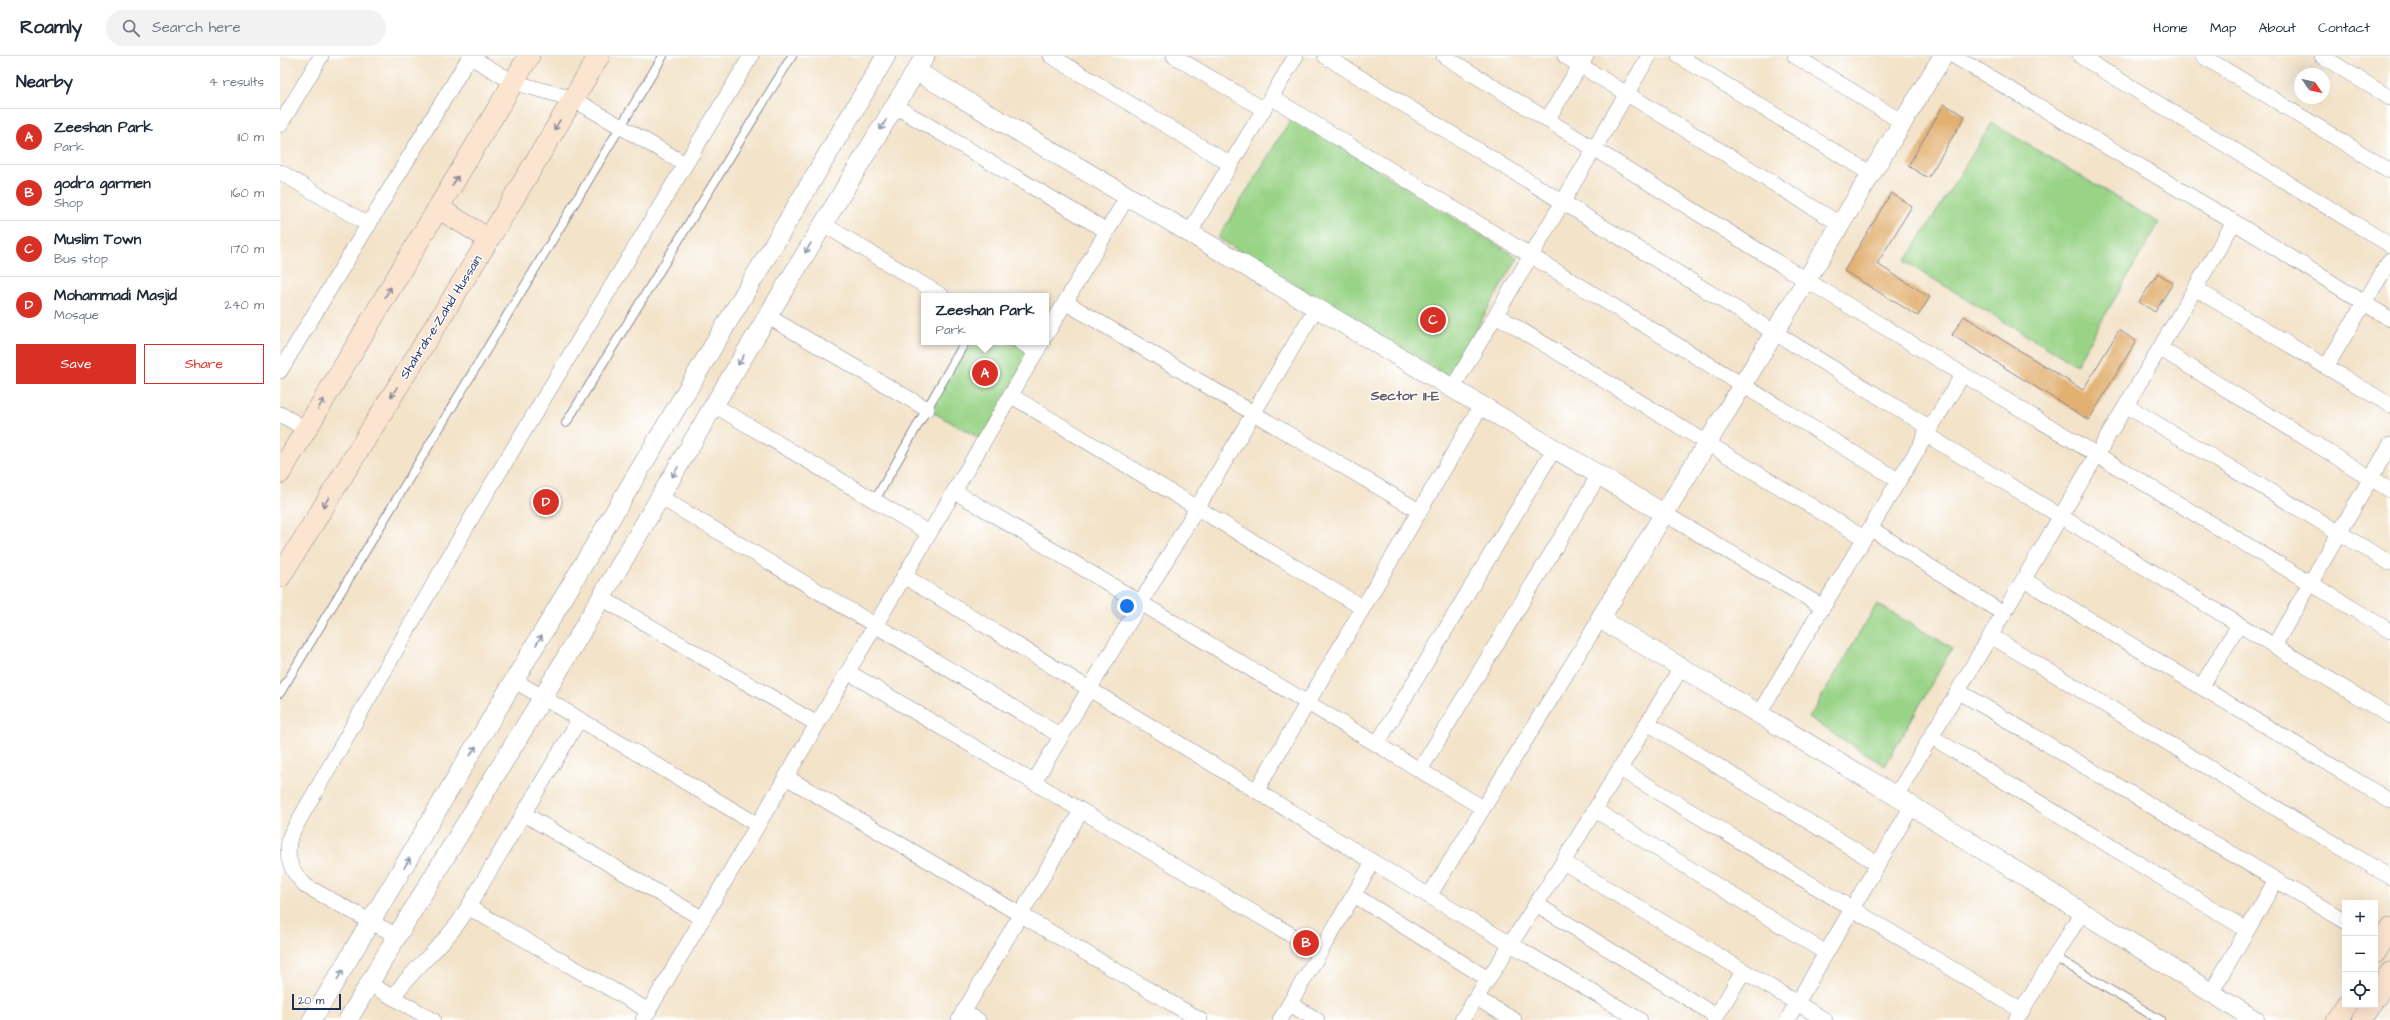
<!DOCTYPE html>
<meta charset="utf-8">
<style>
:root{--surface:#fff;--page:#f2f2f3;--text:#1f2937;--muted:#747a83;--line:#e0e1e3;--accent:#d93025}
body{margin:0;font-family:"Architects Daughter",sans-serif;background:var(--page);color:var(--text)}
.controls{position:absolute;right:12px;bottom:12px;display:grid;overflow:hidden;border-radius:0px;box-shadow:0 4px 16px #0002}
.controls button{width:36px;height:36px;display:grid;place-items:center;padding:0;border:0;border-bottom:1px solid var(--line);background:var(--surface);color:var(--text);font:20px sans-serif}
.compass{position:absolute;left:2014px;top:12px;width:36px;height:36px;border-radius:50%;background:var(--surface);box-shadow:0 4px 16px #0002;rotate:124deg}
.scale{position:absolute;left:12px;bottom:10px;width:49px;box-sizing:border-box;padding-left:4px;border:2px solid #1b2f5e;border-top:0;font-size:11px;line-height:14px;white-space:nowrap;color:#1b2f5e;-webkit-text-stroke:3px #fff;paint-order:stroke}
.you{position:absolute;left:847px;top:550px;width:14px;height:14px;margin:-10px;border:3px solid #fff;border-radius:50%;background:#1a73e8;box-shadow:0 0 0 6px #1a73e833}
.badge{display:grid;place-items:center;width:26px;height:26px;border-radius:50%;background:var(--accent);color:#fff;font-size:13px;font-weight:700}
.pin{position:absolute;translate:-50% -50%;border:2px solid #fff;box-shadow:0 1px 4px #0006}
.popup{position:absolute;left:641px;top:237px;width:128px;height:52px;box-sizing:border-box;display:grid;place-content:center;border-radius:0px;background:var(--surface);filter:drop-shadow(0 1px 3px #0005);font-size:13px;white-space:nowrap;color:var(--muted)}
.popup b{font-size:15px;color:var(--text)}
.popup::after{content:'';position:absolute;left:50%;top:100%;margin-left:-8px;border:8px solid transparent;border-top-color:var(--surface)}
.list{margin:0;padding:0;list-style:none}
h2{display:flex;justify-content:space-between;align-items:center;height:52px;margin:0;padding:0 16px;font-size:17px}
h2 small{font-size:13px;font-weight:400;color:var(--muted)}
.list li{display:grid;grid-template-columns:26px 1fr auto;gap:12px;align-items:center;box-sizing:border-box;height:56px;padding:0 16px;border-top:1px solid var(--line)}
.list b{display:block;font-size:15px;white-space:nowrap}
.list p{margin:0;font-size:13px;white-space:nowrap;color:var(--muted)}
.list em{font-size:13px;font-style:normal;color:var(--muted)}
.actions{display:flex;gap:8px;padding:12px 16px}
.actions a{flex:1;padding:9px 0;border:1px solid var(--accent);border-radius:0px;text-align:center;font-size:14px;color:var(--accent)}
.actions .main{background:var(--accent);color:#fff}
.icon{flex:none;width:22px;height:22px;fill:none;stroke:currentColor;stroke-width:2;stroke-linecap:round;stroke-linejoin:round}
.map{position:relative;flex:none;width:2110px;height:964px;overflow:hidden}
header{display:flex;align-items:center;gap:24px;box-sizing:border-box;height:56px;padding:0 20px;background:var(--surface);border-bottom:1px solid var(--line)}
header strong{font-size:19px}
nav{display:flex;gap:22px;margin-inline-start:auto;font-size:14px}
.search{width:280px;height:36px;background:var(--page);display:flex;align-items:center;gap:10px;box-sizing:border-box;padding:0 14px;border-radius:22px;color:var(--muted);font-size:15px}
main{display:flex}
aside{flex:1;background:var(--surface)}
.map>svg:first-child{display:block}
.green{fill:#99d386;stroke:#5a8172}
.building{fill:#e2b071}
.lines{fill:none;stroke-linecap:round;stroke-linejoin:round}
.service-casing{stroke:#878994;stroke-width:10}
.minor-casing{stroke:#878994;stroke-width:16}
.tertiary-casing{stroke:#878994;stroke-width:20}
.secondary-casing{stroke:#878994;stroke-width:22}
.service{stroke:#fff;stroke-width:8}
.minor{stroke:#fff;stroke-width:15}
.tertiary{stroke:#fff;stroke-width:19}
.secondary{stroke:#fce5d0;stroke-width:21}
.oneway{stroke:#8c8a97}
.oneway2{stroke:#8d97ae}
.labels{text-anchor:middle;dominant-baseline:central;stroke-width:3;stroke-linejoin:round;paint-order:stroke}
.street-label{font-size:13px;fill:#1b2f5e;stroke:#fff}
.neighbourhood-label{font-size:14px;font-weight:bold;fill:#615c65;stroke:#fff}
</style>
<header>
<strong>Roamly</strong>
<div class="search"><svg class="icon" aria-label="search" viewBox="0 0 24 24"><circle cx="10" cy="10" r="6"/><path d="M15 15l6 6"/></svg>Search here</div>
<nav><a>Home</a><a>Map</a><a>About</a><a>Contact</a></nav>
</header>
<main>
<aside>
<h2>Nearby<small>4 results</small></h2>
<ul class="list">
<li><span class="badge">A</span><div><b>Zeeshan Park</b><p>Park</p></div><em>110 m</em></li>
<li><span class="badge">B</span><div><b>godra garmen</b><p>Shop</p></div><em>160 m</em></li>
<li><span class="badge">C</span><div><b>Muslim Town</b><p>Bus stop</p></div><em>170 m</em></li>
<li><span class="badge">D</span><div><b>Mohammadi Masjid</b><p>Mosque</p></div><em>240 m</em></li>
</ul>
<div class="actions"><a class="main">Save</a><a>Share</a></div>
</aside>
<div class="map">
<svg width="2110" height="964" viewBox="0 0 2110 964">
<rect width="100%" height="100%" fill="#fff"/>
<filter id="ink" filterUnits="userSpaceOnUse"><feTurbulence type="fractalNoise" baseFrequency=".025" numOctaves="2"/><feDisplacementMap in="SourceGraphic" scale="8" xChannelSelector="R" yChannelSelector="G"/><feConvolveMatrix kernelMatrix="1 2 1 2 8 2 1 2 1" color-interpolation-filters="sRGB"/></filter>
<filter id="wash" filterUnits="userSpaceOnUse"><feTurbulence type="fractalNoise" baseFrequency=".012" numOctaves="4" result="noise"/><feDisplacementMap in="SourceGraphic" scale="16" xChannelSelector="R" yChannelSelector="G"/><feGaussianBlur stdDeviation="0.9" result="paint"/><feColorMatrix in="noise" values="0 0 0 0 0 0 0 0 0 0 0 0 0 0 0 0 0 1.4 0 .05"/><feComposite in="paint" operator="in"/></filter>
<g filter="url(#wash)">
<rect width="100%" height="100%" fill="#f3e3c9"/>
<g class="green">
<polygon points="1012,61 1238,202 1168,320 938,182"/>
<polygon points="1712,67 1879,167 1796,309 1625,206"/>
<polygon points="685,286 740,286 756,296 704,385 647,353"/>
<polygon points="1597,548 1672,592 1605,710 1529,662"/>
</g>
<g id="blocks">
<g class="building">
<polygon points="1664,48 1685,60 1648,122 1628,110"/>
<polygon points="1611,137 1632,150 1597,208 1650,241 1638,260 1564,215"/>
<polygon points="1878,217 1893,227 1875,256 1859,246"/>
<polygon points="1684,260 1803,334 1839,274 1856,285 1809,364 1672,279"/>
</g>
</g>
</g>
<g filter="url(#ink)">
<use href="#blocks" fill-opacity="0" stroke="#878994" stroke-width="1"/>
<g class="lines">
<g class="service-casing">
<g id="service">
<polyline points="286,367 512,0"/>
<polyline points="595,444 685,286"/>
<polyline points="0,637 383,0"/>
<polyline points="1775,901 1880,964"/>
</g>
</g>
<g class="minor-casing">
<g id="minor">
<polyline points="189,0 233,26 293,43 405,108"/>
<polyline points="771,0 950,108"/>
<polyline points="894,0 983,53"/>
<polyline points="1045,0 1650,372"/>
<polyline points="1164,0 1526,224 2110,575"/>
<polyline points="1285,0 1560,168"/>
<polyline points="1399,0 1591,118"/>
<polyline points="1515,0 1622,66"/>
<polyline points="1674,0 1954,166 2110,263"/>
<polyline points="1800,0 2110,189"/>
<polyline points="1923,0 2110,115"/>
<polyline points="2042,0 2110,42"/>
<polyline points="991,41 1618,424"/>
<polyline points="615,50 827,175"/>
<polyline points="1267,64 1306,0"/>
<polyline points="0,69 41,0"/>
<polyline points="0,116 89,169"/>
<polyline points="543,168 662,240"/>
<polyline points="909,177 1016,0"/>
<polyline points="1916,233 2110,349"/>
<polyline points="785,246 1139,455"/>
<polyline points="1216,259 1584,482"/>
<polyline points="487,260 647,353"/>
<polyline points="766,279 847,141"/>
<polyline points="740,286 756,296"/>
<polyline points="1881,293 2110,434"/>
<polyline points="2046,311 2110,204"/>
<polyline points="0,315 190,0"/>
<polyline points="1172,333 1369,0"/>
<polyline points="730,339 1083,552"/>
<polyline points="434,349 649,477"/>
<polyline points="1847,350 2110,507"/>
<polyline points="0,358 26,373"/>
<polyline points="1645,378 2110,660"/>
<polyline points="674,435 1203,752"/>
<polyline points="380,441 781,680"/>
<polyline points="1383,457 1543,551"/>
<polyline points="1590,472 1724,558"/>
<polyline points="624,520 1149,840 1360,964"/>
<polyline points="1744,524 2110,745"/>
<polyline points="320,541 537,668"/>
<polyline points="1711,580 2110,821"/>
<polyline points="1994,590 2110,389"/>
<polyline points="568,616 1040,896"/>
<polyline points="235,625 478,769"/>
<polyline points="1921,631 1959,569"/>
<polyline points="1678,635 2065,865"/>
<polyline points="1478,659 1683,318"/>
<polyline points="1369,668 1598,808"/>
<polyline points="1652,681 1967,874"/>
<polyline points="1097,688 1274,393"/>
<polyline points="1340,713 1742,955"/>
<polyline points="1140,714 1319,419"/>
<polyline points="506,721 920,964"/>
<polyline points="754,726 1036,252"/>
<polyline points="976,735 1201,350"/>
<polyline points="1616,740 1954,166"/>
<polyline points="1315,754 1546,897"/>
<polyline points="244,758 423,863"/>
<polyline points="1283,806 1545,964"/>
<polyline points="1074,839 1208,923"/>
<polyline points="1149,840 1320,563"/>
<polyline points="1256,848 1436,960"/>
<polyline points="188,851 369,955"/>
<path d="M 117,880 L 26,830 C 10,814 5,802 10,780 L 192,461 L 471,0"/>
<polyline points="91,929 153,964"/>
<polyline points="1931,937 1996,824"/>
<path d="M 113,941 C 133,912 161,892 181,863 L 299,664"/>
<polyline points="1196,942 1234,964"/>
<polyline points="1010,948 1037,964"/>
<polyline points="683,956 698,964"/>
<polyline points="363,964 762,286"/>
<polyline points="679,964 801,755"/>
<polyline points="1000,964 1093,806"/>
<polyline points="1182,964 1283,806 1401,612"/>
<polyline points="1434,964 1463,916"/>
<polyline points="1507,964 1632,750"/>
<polyline points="1736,964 1802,856"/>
</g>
</g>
<g class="tertiary-casing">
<g id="tertiary">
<polyline points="1663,0 1320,563 1616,740 1975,964"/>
<polyline points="636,15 1383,457"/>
<polyline points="32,964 606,0"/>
<polyline points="68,964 117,880 263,641 434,349 645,0"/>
</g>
</g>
<g class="secondary-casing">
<g id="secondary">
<polyline points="158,152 209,183"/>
<polyline points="0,417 249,0"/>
<polyline points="0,521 209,183 319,0"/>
<polyline points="2095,897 2110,872"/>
<polyline points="2095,942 2110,917"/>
<polyline points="2057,964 2066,949"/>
<polyline points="2082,964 2091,949"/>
</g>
</g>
<use href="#service" class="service"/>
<use href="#minor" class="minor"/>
<use href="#tertiary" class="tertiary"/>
<use href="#secondary" class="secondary"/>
</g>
<defs><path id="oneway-shaft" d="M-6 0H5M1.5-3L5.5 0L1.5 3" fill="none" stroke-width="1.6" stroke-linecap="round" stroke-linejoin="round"/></defs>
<g class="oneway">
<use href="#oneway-shaft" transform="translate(277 69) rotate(121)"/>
<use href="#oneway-shaft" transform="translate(175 125) rotate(-59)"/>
<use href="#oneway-shaft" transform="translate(108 236) rotate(-59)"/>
<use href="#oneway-shaft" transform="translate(114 336) rotate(122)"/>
<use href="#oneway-shaft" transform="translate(41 348) rotate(-59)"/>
<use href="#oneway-shaft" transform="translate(46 446) rotate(122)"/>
</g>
<g class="oneway2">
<use href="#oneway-shaft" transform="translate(603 69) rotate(121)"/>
<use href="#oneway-shaft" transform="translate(528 192) rotate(121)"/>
<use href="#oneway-shaft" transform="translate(461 304) rotate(121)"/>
<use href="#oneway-shaft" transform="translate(395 416) rotate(120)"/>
<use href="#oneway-shaft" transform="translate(259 584) rotate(-59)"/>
<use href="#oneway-shaft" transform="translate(193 695) rotate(-59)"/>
<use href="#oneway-shaft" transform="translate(127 807) rotate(-59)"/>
<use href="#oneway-shaft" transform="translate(60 919) rotate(-59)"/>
</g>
</g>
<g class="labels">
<g class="street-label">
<text transform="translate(161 261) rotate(-58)">Shahrah-e-Zahid Hussain</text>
</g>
<g class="neighbourhood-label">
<text x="1125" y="340">Sector 11-E</text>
</g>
</g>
</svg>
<div class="controls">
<button>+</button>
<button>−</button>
<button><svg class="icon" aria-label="locate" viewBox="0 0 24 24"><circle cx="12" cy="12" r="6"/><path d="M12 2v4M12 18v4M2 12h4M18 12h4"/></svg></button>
</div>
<svg class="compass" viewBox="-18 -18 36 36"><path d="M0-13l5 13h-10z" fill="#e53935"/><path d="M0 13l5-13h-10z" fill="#747a83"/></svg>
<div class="scale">20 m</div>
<div class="you"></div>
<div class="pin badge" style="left:705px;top:317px">A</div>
<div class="popup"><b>Zeeshan Park</b>Park</div>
<div class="pin badge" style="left:1026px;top:887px">B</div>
<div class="pin badge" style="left:1153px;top:264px">C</div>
<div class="pin badge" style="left:266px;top:446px">D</div>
</div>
</main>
